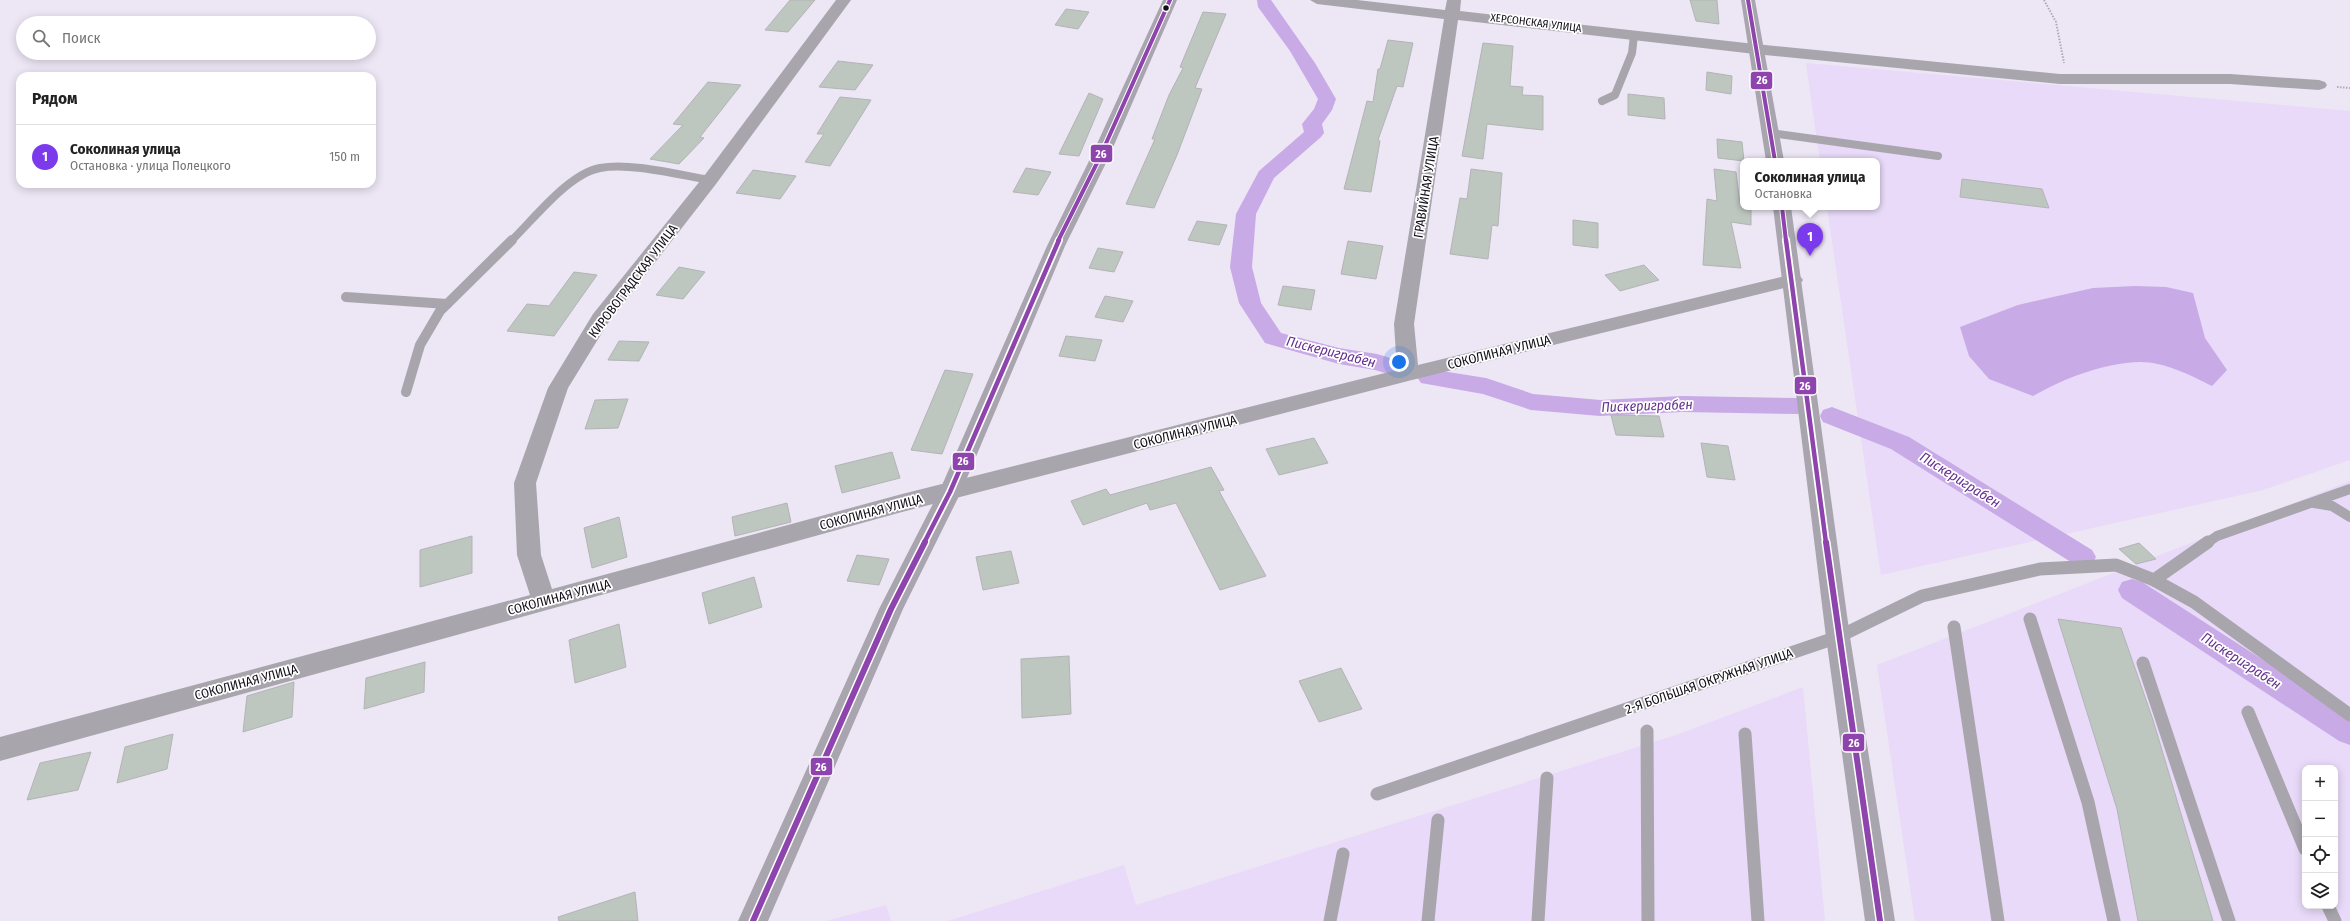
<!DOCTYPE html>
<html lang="ru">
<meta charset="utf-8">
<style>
:root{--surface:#fff;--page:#f6f6f6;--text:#222;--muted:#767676;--line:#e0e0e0;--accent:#7c3aed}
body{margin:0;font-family:"Fira Sans Condensed",sans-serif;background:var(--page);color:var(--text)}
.controls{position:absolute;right:12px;bottom:12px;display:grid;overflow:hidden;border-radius:8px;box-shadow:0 2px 10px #0003}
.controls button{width:36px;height:36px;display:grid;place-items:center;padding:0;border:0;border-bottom:1px solid var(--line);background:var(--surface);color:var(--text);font:20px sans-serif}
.you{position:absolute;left:1399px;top:362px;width:14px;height:14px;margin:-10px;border:3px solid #fff;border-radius:50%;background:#1a73e8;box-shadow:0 0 0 6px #1a73e833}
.badge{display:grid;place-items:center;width:26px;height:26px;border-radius:50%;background:var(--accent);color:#fff;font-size:13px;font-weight:700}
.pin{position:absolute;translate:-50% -33px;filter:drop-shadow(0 1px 2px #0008)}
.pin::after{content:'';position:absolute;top:21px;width:14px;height:12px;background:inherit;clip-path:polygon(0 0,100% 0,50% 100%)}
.popup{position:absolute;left:1740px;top:158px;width:140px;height:52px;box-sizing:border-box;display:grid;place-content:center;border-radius:8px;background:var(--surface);filter:drop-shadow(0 1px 3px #0005);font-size:13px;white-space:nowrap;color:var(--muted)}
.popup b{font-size:15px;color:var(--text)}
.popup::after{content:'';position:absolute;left:50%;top:100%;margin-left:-8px;border:8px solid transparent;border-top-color:var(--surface)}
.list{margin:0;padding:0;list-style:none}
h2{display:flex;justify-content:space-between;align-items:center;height:52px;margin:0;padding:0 16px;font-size:17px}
h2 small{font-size:13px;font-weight:400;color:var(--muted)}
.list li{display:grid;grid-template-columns:26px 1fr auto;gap:12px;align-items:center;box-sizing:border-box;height:64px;padding:0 16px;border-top:1px solid var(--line)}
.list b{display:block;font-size:15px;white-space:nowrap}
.list p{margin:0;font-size:13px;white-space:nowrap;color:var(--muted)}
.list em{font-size:13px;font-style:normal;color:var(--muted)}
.icon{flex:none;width:22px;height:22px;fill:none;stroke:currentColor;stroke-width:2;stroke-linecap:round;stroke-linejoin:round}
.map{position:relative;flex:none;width:2350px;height:921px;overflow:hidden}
.search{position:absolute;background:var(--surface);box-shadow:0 2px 10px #0003;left:16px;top:16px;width:360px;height:44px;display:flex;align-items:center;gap:10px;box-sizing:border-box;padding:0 14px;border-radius:22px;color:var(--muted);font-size:15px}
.panel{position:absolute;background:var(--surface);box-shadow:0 2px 10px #0003;left:16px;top:72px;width:360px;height:116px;border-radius:12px}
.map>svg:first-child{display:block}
.built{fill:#e8daf8;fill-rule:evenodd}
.water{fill:#c8aae7}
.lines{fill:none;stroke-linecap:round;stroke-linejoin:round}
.canal{fill:#c8aae7;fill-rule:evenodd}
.building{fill:#bdc6bf;stroke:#b3b4b6}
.path{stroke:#aeaab3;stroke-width:2;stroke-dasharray:1.5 1.5;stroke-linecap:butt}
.lane-far2{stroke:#a9a5ad;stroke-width:8}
.lane-far1{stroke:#a9a5ad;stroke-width:10}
.lane{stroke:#a9a5ad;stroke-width:13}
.street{fill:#a9a5ad;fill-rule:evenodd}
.secondary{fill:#a9a5ae;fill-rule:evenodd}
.bus-1-far2-casing{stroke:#fff;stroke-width:6}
.bus-1-far1-casing{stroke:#fff;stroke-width:8}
.bus-1-casing{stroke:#fff;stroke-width:9}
.bus-1-far2{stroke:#8e44ad;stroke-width:4}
.bus-1-far1{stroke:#8e44ad;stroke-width:4.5}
.bus-1{stroke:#8e44ad;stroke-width:6}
.bus-dot{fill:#130e19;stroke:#fff;stroke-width:1.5}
.labels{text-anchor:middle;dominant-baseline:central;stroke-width:3.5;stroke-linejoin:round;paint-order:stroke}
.far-street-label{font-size:11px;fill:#130e19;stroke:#fff}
.street-label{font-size:13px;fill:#130e19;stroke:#fff}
.water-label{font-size:14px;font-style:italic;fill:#65318f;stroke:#fff}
.line-badge{stroke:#fff;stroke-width:1.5}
.badge-label{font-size:11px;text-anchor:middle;font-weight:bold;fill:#fff}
</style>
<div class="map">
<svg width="2350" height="921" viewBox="0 0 2350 921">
<rect width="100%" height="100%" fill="#ede6f5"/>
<g class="built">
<polygon points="1806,63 2350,111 2350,460 2263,490 1881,575 1827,207 1877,207 1877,161 1820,161"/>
<path d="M 2350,481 L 2350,921 L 1915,921 L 1877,665 ZM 2305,768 L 2335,768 L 2335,906 L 2305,906 Z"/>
<polygon points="1803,687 1825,921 948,921 1124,865 1136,905 1679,734"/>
<polygon points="886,905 891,921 826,921"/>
</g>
<path class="water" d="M 2135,286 L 2166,287 L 2193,293 L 2205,338 L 2227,370 L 2212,386 C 2190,375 2165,362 2140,362 C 2103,363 2065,378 2033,396 L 1989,379 L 1969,356 L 1960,327 L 2018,305 L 2093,288 Z"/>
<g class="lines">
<g class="canal">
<polygon points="1257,0 1271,0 1315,63 1336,99 1332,110 1322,124 1324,133 1321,137 1274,178 1256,214 1252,267 1261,303 1281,333 1339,348 1377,354 1407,363 1411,369 1407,375 1399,377 1375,370 1339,364 1265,343 1239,303 1230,267 1236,214 1259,171 1304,132 1302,124 1314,109 1318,99 1290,51 1258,7"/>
<polygon points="1429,369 1486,378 1533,394 1600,400 1682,396 1797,398 1805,400 1809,406 1805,412 1797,414 1682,412 1600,416 1531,410 1483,394 1421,383 1417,377 1421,371"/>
<polygon points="1832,407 1909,437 2092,550 2096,557 2092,564 2083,567 2074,564 1891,449 1823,422 1820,416 1823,410"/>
<polygon points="2132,579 2142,582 2350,716 2350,745 2339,741 2122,598 2118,590 2122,582"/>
</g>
</g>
<g class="building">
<polygon points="790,0 815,0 788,32 765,30"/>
<polygon points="1690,0 1717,0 1719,24 1696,21"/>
<polygon points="1066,9 1089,12 1078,29 1055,25"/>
<polygon points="1203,12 1226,14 1195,88 1202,89 1177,155 1154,208 1126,204 1155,139 1152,139 1169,95 1183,68 1180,67"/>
<polygon points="1388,40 1413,43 1403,87 1397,86 1378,140 1380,141 1371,192 1344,189 1367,101 1373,102 1378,69 1380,69"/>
<polygon points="1483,43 1513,46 1510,86 1523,87 1522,95 1543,96 1543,130 1487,124 1483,159 1462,156"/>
<polygon points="838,61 873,65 855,90 819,87"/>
<polygon points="1707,72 1732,76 1731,94 1706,90"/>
<polygon points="708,82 741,85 700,137 704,138 679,164 650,159 683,125 673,124"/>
<polygon points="1089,93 1103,99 1079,156 1059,154"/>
<polygon points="1628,94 1664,98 1665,119 1628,115"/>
<polygon points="840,97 871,100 830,166 805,162 824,134 817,134"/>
<polygon points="1717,139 1742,142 1744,161 1718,158"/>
<polygon points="1026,168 1051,172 1038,195 1013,192"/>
<polygon points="1471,169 1502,173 1498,226 1492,225 1488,259 1450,254 1460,198 1467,199"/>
<polygon points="1714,169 1736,172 1740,204 1743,207 1751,207 1751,225 1731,222 1741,268 1703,265 1707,199 1717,201"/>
<polygon points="753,170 796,176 780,199 736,193"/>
<polygon points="1962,179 2042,189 2049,208 1960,197"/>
<polygon points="1573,220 1598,223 1598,248 1573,245"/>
<polygon points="1197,221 1227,225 1219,245 1188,240"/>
<polygon points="1348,241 1383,246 1376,279 1341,274"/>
<polygon points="1098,248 1123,252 1114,272 1089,268"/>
<polygon points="1644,265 1659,280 1620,291 1605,275"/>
<polygon points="679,267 705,272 683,299 656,295"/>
<polygon points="574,272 597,275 554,336 507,331 527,304 549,306"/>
<polygon points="1283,286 1315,290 1311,310 1278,305"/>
<polygon points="1105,296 1133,301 1123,322 1095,317"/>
<polygon points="1066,336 1102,340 1095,361 1059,356"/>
<polygon points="619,341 649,342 639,361 608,360"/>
<polygon points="945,370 973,374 942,454 911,450"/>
<polygon points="628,399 618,428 585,429 595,400"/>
<polygon points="1611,415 1659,416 1664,437 1616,435"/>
<polygon points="1314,438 1328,463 1279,475 1266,449"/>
<polygon points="1701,443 1728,446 1735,480 1707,477"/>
<polygon points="892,452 900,478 842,493 835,466"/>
<polygon points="1211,467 1224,490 1219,491 1266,576 1220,590 1176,503 1150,510 1147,503 1083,525 1071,501 1106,489 1110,495"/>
<polygon points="787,503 791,522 735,536 732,517"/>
<polygon points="619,517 627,557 592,568 584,528"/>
<polygon points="472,536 472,573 420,587 420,550"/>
<polygon points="2139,543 2156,559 2136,564 2119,549"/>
<polygon points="1011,551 1019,583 983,590 976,557"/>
<polygon points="857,555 889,559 879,585 847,581"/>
<polygon points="754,577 762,607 709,624 702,593"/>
<polygon points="2058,619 2121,628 2153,720 2213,921 2138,921 2117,809"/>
<polygon points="619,624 626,667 575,683 569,640"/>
<polygon points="1069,656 1071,714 1022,718 1021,659"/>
<polygon points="425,662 424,692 364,709 366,678"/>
<polygon points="1341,668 1362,709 1319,722 1299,681"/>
<polygon points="294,682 292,717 243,732 247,696"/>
<polygon points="173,734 167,769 117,783 125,747"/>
<polygon points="91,752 78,790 27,800 40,763"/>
<polygon points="635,892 638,921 559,921 558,917"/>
</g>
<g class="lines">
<g class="path">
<polyline points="2044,0 2056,22 2064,63"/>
<polyline points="2337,87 2350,88"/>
</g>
<g class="lane-far2">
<polyline points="1602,101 1615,95 1632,53 1634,35"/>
<polyline points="1771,133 1938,156"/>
<path d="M 511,241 C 534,219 568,174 600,168 C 630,162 679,175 710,180"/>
</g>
<g class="lane-far1">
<polyline points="346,297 447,304"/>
<polyline points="406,392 420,345 440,311 512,240"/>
<polyline points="2314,503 2332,506 2350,517"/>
<polyline points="2207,543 2217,536 2350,489"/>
</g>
<g class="lane">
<polyline points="2154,580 2208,542"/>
<polyline points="2030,619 2088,802 2114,921"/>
<polyline points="1954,627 1998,921"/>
<polyline points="2143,663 2229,921"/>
<polyline points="2248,712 2305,849"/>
<polyline points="1647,731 1648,921"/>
<polyline points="1745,734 1758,921"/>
<polyline points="1377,794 1838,637 1922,596 2040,569 2116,565 2154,580 2194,602 2350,715"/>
<polyline points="2328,906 2335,921"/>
<polyline points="1330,921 1343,854"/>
<polyline points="1428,921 1438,820"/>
<polyline points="1538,921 1547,778"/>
</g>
<polygon class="street" points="836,0 851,0 716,184 608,323 568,388 536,483 541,555 552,589 902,494 1397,370 1394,324 1444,19 1317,4 1310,0 1357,0 1445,10 1447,0 1461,0 1460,11 1755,44 2060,74 2230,74 2319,80 2325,82 2327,85 2325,88 2319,90 2230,84 2060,84 1755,54 1458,20 1414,324 1418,365 1793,274 1800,276 1803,280 1800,284 1408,381 902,512 0,761 0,737 530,595 517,555 514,483 548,388 593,314 704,176"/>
<g class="secondary">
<polygon points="1163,0 1177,0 1108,159 1065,246 961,492 903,609 768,921 738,921 879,609 939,492 1047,246 1090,159"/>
<polygon points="1741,0 1755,0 1784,161 1766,161"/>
<polygon points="1773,207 1791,207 1850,637 1895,921 1865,921 1826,637"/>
</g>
<g class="bus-1-far2-casing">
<g id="bus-1-far2">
<polyline points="1748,0 1775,161"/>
<polyline points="1782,207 1786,241"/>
<polyline points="1058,241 1099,159 1170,0"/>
</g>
</g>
<g class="bus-1-far1-casing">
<g id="bus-1-far1">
<polyline points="1786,240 1826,543"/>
<polyline points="924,543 950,492 1059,240"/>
</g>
</g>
<g class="bus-1-casing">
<g id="bus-1">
<polyline points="1826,542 1880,921"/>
<polyline points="753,921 891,609 925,542"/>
</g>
</g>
<use href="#bus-1-far2" class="bus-1-far2"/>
<use href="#bus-1-far1" class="bus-1-far1"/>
<use href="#bus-1" class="bus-1"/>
</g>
<circle class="bus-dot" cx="1166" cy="8" r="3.5"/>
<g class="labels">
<g class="far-street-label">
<text transform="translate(1536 23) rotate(7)">ХЕРСОНСКАЯ УЛИЦА</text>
</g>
<g class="street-label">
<text transform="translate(1426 187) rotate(-81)">ГРАВИЙНАЯ УЛИЦА</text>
<text transform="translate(633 281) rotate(-53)">КИРОВОГРАДСКАЯ УЛИЦА</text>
<text transform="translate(1499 352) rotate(-14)">СОКОЛИНАЯ УЛИЦА</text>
<text transform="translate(1185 432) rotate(-14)">СОКОЛИНАЯ УЛИЦА</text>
<text transform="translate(871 512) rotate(-15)">СОКОЛИНАЯ УЛИЦА</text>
<text transform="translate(559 597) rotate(-15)">СОКОЛИНАЯ УЛИЦА</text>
<text transform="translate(1709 681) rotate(-19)">2-Я БОЛЬШАЯ ОКРУЖНАЯ УЛИЦА</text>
<text transform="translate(246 682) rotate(-15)">СОКОЛИНАЯ УЛИЦА</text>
</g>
<g class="water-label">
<text transform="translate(1331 352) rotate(14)">Пискериграбен</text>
<text transform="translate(1647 406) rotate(-2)">Пискериграбен</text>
<text transform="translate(1960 480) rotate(32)">Пискериграбен</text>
<text transform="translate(2241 661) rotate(33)">Пискериграбен</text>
</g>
</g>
<g class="line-badge">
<rect x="1750" y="71" width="23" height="19" rx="4" fill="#8e44ad"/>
<rect x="1090" y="144" width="23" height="19" rx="4" fill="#8e44ad"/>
<rect x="1794" y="376" width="23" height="19" rx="4" fill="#8e44ad"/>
<rect x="952" y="452" width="23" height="19" rx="4" fill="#8e44ad"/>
<rect x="1842" y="733" width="23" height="19" rx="4" fill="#8e44ad"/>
<rect x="810" y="757" width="23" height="19" rx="4" fill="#8e44ad"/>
</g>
<g class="badge-label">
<text x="1762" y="84">26</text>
<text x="1101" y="158">26</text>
<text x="1805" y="390">26</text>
<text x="963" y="465">26</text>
<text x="1854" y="747">26</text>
<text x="821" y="771">26</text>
</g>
</svg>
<div class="controls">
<button>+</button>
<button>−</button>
<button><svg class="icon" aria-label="locate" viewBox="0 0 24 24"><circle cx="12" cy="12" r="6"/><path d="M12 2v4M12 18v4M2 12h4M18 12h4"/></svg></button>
<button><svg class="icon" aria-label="layers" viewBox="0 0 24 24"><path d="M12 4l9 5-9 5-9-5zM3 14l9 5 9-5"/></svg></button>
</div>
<div class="you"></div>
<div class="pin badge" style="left:1810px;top:256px">1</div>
<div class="popup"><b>Соколиная улица</b>Остановка</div>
<div class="search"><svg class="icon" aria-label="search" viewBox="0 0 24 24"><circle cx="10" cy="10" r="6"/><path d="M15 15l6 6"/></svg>Поиск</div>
<section class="panel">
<h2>Рядом<small></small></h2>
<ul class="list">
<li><span class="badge">1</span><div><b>Соколиная улица</b><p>Остановка · улица Полецкого</p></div><em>150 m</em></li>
</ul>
</section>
</div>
